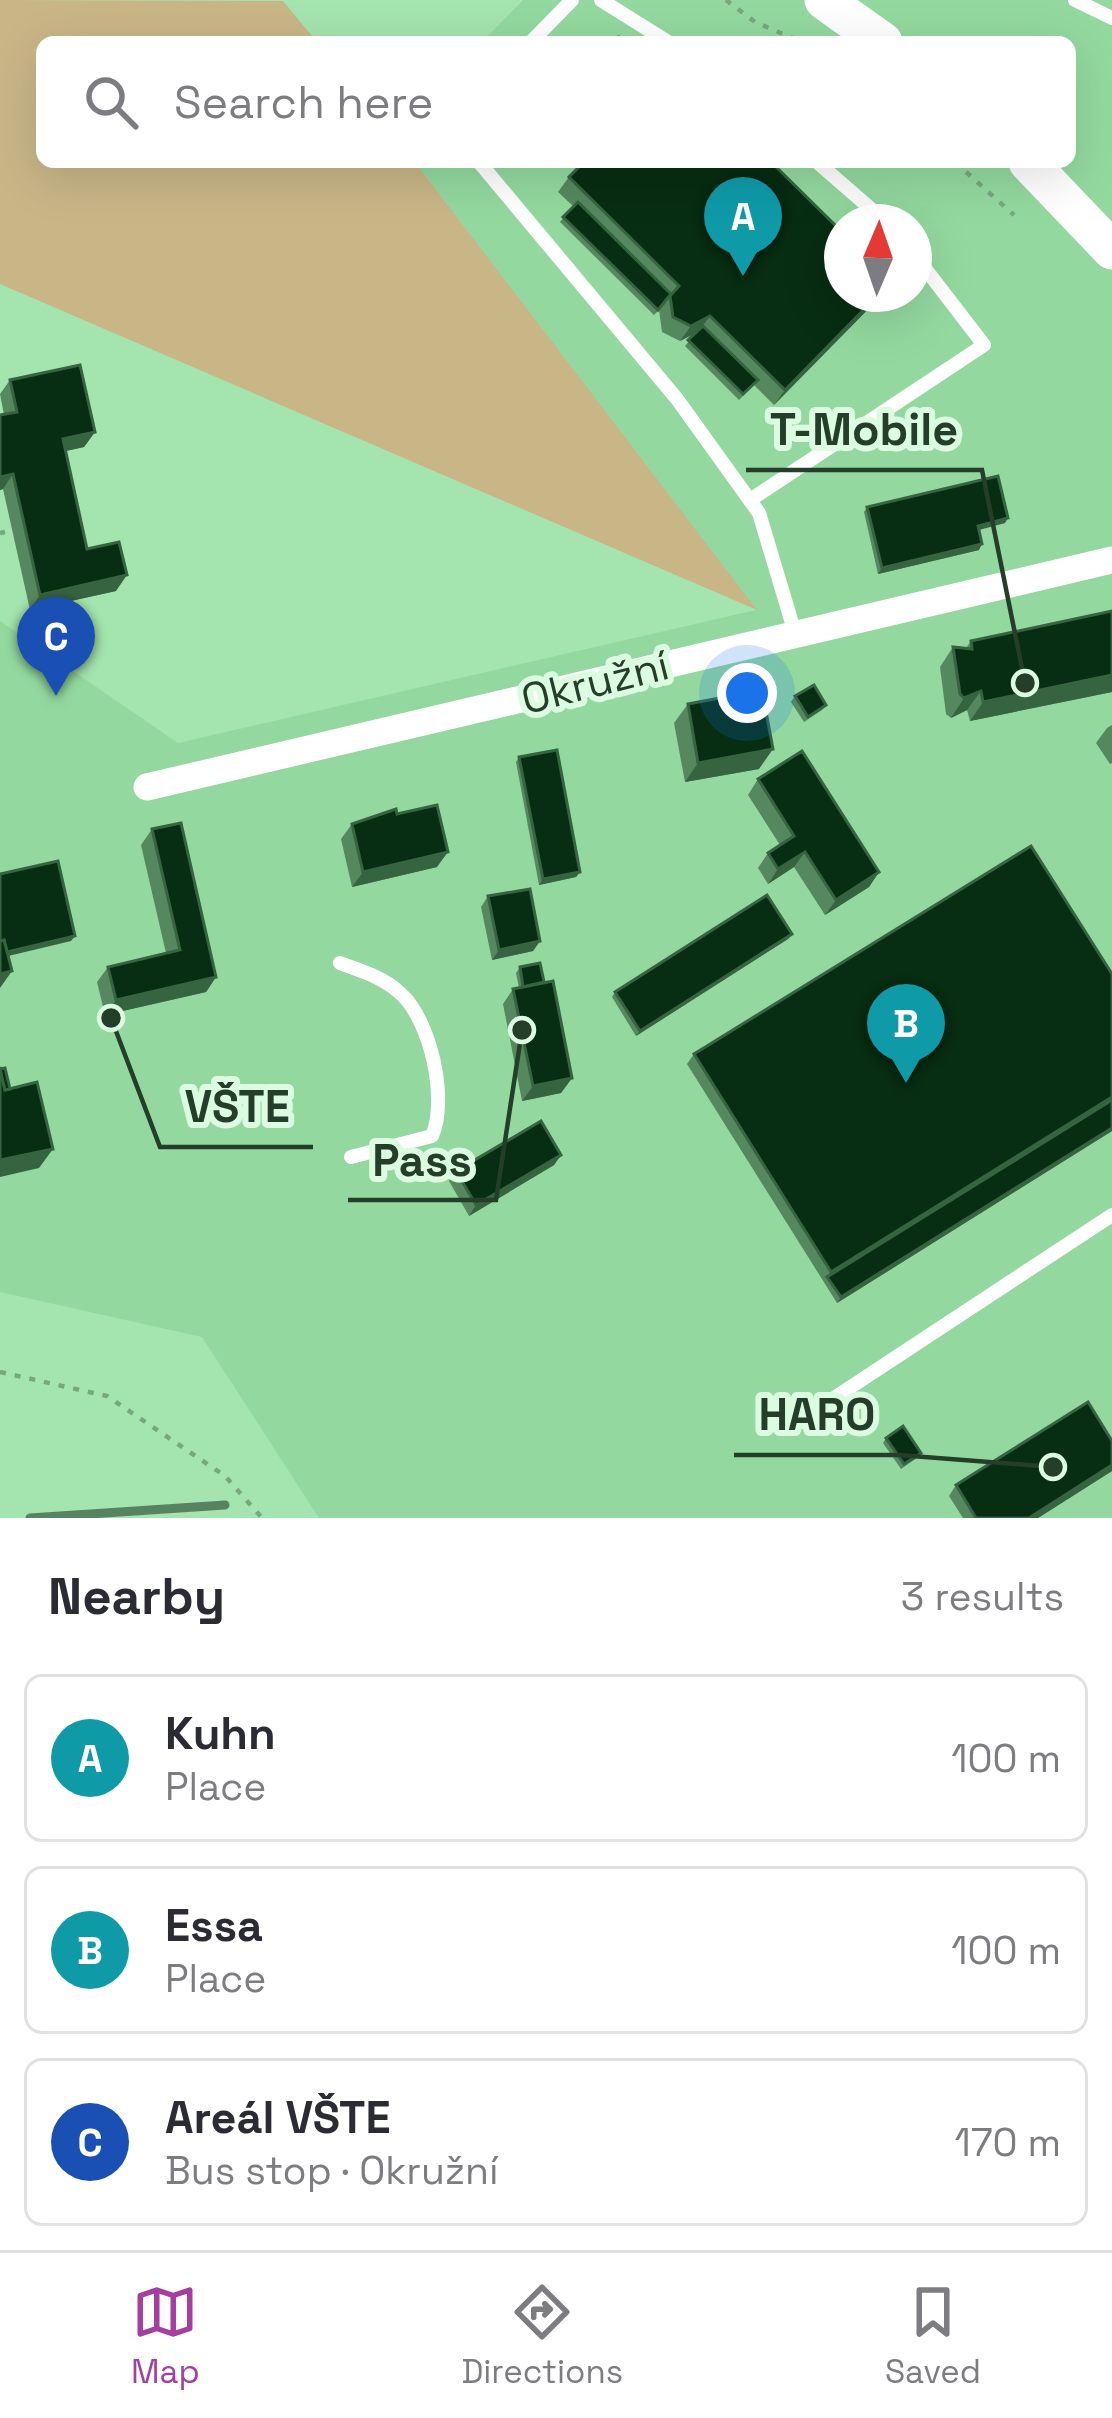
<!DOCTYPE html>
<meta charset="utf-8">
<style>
:root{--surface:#fff;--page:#f7f7f7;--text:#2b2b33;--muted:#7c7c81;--line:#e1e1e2;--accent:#a53ea1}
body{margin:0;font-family:"Space Grotesk",sans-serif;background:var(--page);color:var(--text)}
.compass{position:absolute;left:824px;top:204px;width:108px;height:108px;border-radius:50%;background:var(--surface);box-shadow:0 12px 48px #0002;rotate:2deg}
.you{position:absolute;left:747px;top:693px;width:42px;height:42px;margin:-30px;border:9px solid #fff;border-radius:50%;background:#1a73e8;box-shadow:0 0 0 18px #1a73e833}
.badge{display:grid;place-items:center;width:78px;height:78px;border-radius:50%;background:var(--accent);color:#fff;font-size:39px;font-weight:700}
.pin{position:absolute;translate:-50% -99px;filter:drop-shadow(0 3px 6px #0008)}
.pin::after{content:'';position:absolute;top:63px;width:42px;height:36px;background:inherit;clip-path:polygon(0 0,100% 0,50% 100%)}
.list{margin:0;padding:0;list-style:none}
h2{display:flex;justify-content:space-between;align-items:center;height:156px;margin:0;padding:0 48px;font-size:51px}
h2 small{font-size:39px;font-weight:400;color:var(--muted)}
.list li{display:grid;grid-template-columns:78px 1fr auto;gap:36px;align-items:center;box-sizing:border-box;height:168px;margin:0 24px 24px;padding:0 24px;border:3px solid var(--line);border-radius:18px}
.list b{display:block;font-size:45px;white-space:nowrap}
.list p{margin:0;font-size:39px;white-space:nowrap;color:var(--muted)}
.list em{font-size:39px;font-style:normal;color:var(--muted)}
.icon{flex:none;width:66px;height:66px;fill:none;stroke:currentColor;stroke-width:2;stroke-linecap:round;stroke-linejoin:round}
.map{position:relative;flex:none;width:1112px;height:1518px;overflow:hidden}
.search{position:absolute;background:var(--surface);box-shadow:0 12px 48px #0002;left:36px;right:36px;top:36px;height:132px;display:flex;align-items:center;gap:30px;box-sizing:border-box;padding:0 42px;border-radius:18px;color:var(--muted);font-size:45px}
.sheet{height:732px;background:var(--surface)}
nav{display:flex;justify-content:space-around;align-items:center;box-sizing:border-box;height:168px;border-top:3px solid var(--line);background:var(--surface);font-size:33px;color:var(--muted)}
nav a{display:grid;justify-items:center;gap:6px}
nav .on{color:var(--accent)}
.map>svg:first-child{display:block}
.built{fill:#93d99f;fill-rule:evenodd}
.green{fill:#c8b687}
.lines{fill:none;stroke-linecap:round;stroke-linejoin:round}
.stream{stroke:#588360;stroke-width:9}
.path{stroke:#76a87e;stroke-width:4.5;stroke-dasharray:6 9;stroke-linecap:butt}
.lane{stroke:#fff;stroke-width:14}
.street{stroke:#fff;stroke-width:27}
.secondary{stroke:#fff;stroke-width:39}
.wall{fill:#568860}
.shaded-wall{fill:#366441}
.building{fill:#072d12;stroke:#366441;stroke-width:3}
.labels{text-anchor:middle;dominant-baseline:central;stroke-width:12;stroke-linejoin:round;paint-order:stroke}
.street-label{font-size:42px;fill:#243e29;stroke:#dcfce1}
.leader{fill:none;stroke:#243e29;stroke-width:4.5}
.callout-dot{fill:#243e29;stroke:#dcfce1;stroke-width:4.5}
.callout-label{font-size:45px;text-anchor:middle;font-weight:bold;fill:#243e29;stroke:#dcfce1;stroke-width:12;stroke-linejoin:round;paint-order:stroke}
</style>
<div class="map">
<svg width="1112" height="1518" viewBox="0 0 1112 1518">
<rect width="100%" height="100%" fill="#a4e4ae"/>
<path class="built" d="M 523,0 L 1112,0 L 1112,1518 L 319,1518 L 202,1337 L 0,1292 L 0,621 L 178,743 L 756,610 L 415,162 L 1070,162 L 1070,42 L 482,42 ZM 842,222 L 914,222 L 914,294 L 842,294 Z"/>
<polygon class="green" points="0,0 283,1 317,42 42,42 42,162 415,162 757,610 0,284"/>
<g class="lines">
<polyline class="stream" points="30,1518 225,1505"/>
<g class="path">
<polyline points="726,0 755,22 802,42"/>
<polyline points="955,162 1014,215"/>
<polyline points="0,533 5,532"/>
<polyline points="0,1372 107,1396 225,1476 262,1518"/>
</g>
<g class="lane">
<polyline points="601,0 668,42"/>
<polyline points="1075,0 1112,18"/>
<polyline points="531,42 572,0"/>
<polyline points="479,162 677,399 759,513 795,633"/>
<polyline points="817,162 886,222"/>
<polyline points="750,500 984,345 914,254"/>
<path d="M 340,963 C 361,971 383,977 400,993 C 431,1020 448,1100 432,1136 L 351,1157"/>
<polyline points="831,1400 1112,1215"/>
</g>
<polyline class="street" points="147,787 1112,560"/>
<g class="secondary">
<polyline points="824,0 883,42"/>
<polyline points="1028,162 1112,250"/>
</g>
</g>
<g class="wall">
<polygon points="569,177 883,294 774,405 754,385 739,400 685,346 696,333 680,341 662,332 659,310 654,315 560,222 573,206 558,192"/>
<polygon points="10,380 95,432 84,447 66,451 87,549 116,591 30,610 3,489 0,490 0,415 4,415 0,394"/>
<polygon points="867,507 1005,523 979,530 979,550 878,574 864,512"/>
<polygon points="1112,611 1112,692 970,721 967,710 951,718 946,714 940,667 953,647 966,648 971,641"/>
<polygon points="795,696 826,705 822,710 804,722 791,702"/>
<polygon points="688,704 759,769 685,782 674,723"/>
<polygon points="1112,725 1112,763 1110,764 1096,743 1107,728"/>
<polygon points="519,757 580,872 576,877 539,885 516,762"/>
<polygon points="758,779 879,872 869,887 825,915 794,867 768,884 758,868 768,853 780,845 748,795"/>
<polygon points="352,824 437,867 352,887 341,839"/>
<polygon points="152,829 216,977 206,992 105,1015 97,982 108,967 166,953 141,845"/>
<polygon points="488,896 540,941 533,951 492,960 481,907"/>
<polygon points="792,934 788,939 636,1036 612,997 615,992"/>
<polygon points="520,967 544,982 572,1078 561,1093 522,1101 503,1004 513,989 519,988 516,973"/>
<polygon points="1112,974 1112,1131 837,1303 687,1064 694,1054"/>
<polygon points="561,1155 554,1165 469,1216 449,1181 456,1171"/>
<polygon points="886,1438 917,1458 901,1469 883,1443"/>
<polygon points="1112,1441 1112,1471 1038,1518 963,1518 949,1496 956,1485"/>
</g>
<g class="shaded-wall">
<polygon points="879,294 883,294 774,405 785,390"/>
<polygon points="710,316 699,331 680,341 691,326"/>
<polygon points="95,432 84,447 52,454 63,439"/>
<polygon points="13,474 3,489 0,490 0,477"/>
<polygon points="1008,518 1005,523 974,531 978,526"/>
<polygon points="982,544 979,550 878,574 882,568"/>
<polygon points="127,575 116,591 30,610 40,595"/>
<polygon points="1112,675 1112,692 970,721 983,702"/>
<polygon points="981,691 967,710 951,718 964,698"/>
<polygon points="773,749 759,769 685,782 698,763"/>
<polygon points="448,852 437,867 352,887 363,872"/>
<polygon points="805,852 794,867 768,884 778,869"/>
<polygon points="580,872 576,877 539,885 543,879"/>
<polygon points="879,872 869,887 825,915 836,900"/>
<polygon points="792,934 788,939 636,1036 640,1031"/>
<polygon points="75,936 71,941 0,958 0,953"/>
<polygon points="540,941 533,951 492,960 499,950"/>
<polygon points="12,971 0,988 0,974"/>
<polygon points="216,977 206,992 105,1015 116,1000"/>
<polygon points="572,1078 561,1093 522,1101 533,1086"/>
<polygon points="1112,1097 1112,1103 827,1277 831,1272"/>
<polygon points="1112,1128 1112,1131 837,1303 841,1297"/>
<polygon points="53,1149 39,1168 0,1177 0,1160"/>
<polygon points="561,1155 554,1165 469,1216 476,1205"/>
<polygon points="1112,1465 1112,1471 1038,1518 1029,1518"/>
</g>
<g class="building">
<polygon points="619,37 628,42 587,42"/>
<polygon points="584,162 771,162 842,232 842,294 879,294 785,390 710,316 691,326 673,317 670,296 679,286 569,177"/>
<polygon points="578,202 671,294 658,310 563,217"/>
<polygon points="703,326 758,380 743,394 688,340"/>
<polygon points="80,365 95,432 63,439 87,549 119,542 127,575 40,595 13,474 0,477 0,415 17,412 10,380"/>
<polygon points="998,476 1008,518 978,526 982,544 882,568 867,507"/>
<polygon points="1112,611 1112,675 983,702 981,691 964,698 960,694 953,647 972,649 971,641"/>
<polygon points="814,685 826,705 808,717 795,696"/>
<polygon points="762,690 773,749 698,763 688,704"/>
<polygon points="557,750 580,872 543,879 519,757"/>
<polygon points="802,751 879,872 836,900 805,852 778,869 768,853 794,836 758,779"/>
<polygon points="437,805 448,852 363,872 352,824 396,809 397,814"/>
<polygon points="181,823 216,977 116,1000 108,967 180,950 152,829"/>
<polygon points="1031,846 1112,974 1112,1097 831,1272 694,1054"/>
<polygon points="58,861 75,936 7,952 4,940 0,941 0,874"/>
<polygon points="530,889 540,941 499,950 488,896"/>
<polygon points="767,895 792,934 640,1031 615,992"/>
<polygon points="4,940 12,971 0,974 0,941"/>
<polygon points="540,963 544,982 523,987 520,967"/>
<polygon points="553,981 572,1078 533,1086 513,989"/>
<polygon points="0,1067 5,1090 37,1082 53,1149 0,1160"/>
<polygon points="5,1068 10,1089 5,1090 0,1069"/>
<polygon points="1112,1100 1112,1128 841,1297 827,1277"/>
<polygon points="541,1121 561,1155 476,1205 456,1171"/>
<polygon points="1088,1402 1112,1441 1112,1465 1029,1518 976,1518 956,1485"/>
<polygon points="903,1426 921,1453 904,1464 886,1438"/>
</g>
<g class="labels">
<g class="street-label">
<text transform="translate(595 682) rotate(-14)">Okružní</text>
</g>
</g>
<path class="leader" d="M1025 683L982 470H746M111 1018L160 1147H313M522 1030L496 1200H348M1053 1467L899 1455H734"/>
<g class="callout-dot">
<circle cx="1025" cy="683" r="12"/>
<circle cx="111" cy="1018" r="12"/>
<circle cx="522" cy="1030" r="12"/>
<circle cx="1053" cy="1467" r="12"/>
</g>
<g class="callout-label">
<text x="864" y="445">T-Mobile</text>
<text x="237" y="1122">VŠTE</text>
<text x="422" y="1176">Pass</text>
<text x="817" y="1430">HARO</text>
</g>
</svg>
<svg class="compass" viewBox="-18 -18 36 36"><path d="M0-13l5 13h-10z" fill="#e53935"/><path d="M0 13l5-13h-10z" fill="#7c7c81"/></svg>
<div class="you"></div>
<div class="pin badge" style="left:743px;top:276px;background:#0f9aa8">A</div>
<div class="pin badge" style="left:906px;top:1083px;background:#0f9aa8">B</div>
<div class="pin badge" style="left:56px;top:696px;background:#1a4fb4">C</div>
<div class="search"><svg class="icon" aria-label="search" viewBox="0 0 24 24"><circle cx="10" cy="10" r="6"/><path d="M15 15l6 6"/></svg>Search here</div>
</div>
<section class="sheet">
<h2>Nearby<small>3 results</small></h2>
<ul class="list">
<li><span class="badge" style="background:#0f9aa8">A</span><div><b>Kuhn</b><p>Place</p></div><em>100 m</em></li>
<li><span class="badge" style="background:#0f9aa8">B</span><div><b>Essa</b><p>Place</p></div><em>100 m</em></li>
<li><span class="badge" style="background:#1a4fb4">C</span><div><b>Areál VŠTE</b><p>Bus stop · Okružní</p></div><em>170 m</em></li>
</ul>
</section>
<nav>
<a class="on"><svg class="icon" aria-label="map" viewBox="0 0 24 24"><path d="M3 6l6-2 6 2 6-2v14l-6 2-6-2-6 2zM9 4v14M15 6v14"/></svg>Map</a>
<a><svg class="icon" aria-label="directions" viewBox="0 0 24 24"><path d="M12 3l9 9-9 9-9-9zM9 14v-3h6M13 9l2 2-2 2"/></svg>Directions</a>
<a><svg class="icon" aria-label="saved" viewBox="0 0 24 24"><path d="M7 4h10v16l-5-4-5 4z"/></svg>Saved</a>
</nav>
